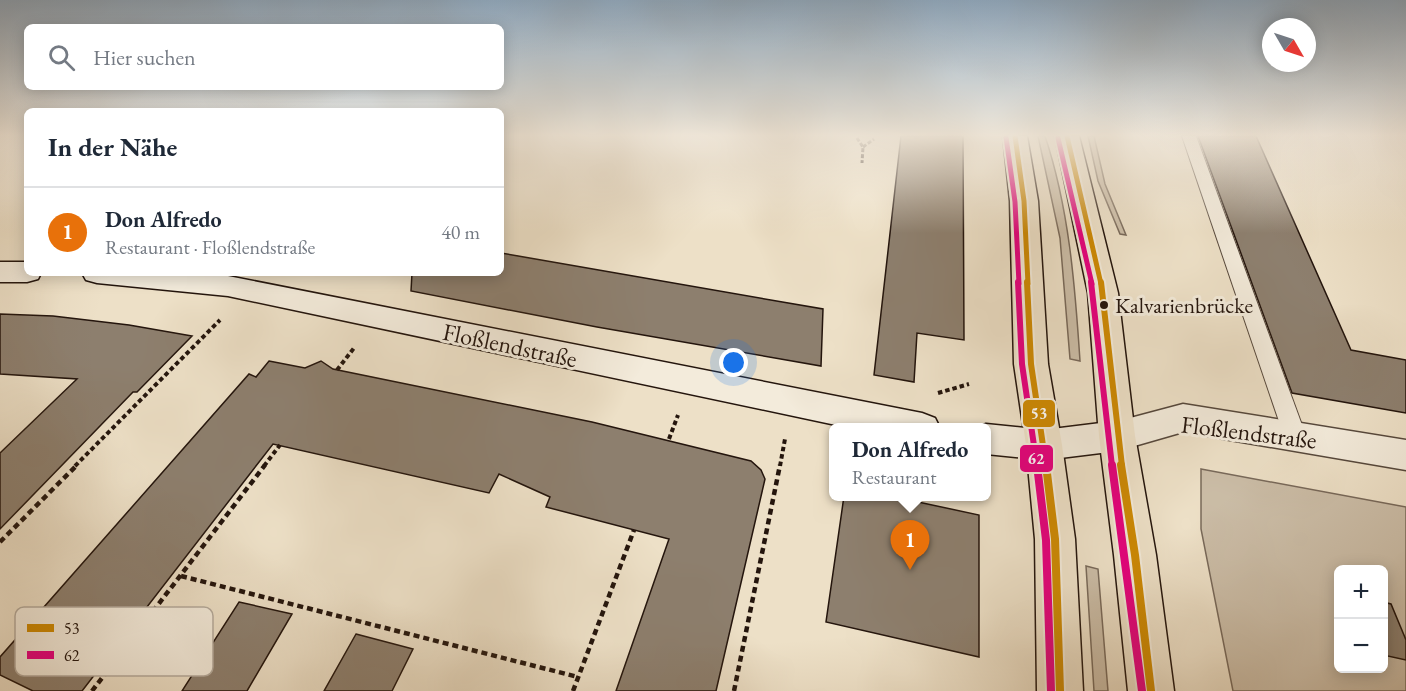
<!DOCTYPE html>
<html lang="de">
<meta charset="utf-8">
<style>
:root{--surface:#fff;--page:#f6f6f7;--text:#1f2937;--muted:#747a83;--line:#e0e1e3;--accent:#8f2418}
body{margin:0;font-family:"EB Garamond",serif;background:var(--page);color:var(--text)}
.controls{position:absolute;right:18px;bottom:18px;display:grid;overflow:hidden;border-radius:9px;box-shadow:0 3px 15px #0003}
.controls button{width:54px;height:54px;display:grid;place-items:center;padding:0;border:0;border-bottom:2px solid var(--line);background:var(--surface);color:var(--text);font:30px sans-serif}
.compass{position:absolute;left:1262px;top:18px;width:54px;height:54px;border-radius:50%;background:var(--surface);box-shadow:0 3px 15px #0003;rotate:129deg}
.you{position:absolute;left:734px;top:363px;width:21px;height:21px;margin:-15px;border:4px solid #fff;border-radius:50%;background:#1a73e8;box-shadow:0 0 0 9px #1a73e833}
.badge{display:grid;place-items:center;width:39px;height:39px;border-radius:50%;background:var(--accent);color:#fff;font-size:20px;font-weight:700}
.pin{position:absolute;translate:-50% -50px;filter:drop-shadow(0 2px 3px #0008)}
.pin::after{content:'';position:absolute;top:32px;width:21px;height:18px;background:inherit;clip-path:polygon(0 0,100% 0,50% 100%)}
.popup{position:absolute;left:829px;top:423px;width:162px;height:78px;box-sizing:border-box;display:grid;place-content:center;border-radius:9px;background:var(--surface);filter:drop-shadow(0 2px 4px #0005);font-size:20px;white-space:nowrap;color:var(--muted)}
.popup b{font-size:22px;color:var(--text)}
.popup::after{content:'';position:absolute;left:50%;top:100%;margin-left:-12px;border:12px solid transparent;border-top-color:var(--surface)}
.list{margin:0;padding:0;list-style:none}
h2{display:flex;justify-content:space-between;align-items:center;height:78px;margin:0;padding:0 24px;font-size:26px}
h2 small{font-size:20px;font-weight:400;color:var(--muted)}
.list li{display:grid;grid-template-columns:39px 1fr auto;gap:18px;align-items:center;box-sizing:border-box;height:90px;padding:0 24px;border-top:2px solid var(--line)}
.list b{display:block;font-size:22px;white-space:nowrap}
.list p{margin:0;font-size:20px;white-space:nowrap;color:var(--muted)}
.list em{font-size:20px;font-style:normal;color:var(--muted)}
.icon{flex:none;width:33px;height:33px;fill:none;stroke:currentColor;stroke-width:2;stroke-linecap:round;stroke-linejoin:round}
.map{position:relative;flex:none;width:1406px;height:691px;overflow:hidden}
.search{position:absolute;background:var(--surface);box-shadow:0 3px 15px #0003;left:24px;top:24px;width:480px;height:66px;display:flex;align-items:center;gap:15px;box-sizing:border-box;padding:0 21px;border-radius:9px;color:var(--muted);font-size:22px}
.panel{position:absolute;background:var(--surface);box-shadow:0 3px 15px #0003;left:24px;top:108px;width:480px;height:168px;border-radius:9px}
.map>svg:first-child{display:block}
.green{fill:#cbbda7;stroke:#78695a;stroke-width:1.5;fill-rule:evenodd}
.building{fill:#8d7f6e;stroke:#24150d;stroke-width:1.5}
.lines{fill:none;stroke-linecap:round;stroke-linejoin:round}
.lane-casing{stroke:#56483c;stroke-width:2}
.street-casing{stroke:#56483c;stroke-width:3}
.secondary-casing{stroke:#24150d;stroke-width:3}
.primary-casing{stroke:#24150d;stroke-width:3}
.path-far2{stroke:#24150d;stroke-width:3;stroke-dasharray:4 2;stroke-linecap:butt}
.path-far1{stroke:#24150d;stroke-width:4;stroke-dasharray:4.5 3;stroke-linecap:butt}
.path{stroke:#24150d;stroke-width:4.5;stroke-dasharray:6 4;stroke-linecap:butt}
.lane{fill:#f3ebdb;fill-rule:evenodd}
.street{fill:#f3ebdb;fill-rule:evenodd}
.secondary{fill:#f3ebdb;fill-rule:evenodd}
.primary{fill:#ede0c7;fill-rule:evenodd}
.bus-1-far2-casing{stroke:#f3ebdb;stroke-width:9}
.bus-1-far1-casing{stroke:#f3ebdb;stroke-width:10}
.bus-1-casing{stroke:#f3ebdb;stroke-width:12}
.bus-2-far2-casing{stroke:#f3ebdb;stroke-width:9}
.bus-2-far1-casing{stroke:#f3ebdb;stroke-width:10}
.bus-2-casing{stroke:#f3ebdb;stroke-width:12}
.bus-1-far2{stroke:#cd8903;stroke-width:5}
.bus-1-far1{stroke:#cd8903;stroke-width:6}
.bus-1{stroke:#cd8903;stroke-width:8}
.bus-2-far2{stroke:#e5007d;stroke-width:5}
.bus-2-far1{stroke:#e5007d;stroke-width:6}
.bus-2{stroke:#e5007d;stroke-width:8}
.bus-dot{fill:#24150d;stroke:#f3ebdb;stroke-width:2}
.labels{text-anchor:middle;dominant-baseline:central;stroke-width:6;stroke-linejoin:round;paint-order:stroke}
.bus-label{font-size:22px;fill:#24150d;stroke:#f3ebdb;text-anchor:start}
.street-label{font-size:24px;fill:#24150d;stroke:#f3ebdb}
.key{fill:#f3ebdb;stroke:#b5ab9d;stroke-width:1.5}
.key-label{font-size:16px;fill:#24150d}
.line-badge{stroke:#f3ebdb;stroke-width:2}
.badge-label{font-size:16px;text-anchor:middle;font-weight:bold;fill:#fff}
</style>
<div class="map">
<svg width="1406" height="691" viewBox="0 0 1406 691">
<rect width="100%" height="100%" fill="#ede0c7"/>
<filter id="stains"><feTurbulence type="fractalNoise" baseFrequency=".00333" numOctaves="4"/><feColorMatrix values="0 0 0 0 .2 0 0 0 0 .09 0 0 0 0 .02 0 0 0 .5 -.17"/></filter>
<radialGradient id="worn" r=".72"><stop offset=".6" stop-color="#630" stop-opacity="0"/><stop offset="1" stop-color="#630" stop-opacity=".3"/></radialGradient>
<g class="green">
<path d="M 1038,136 L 1045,136 C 1069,208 1075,285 1080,361 L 1070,359 L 1060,238 Z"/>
<polygon points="1088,136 1094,136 1105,184 1126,235 1120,234 1098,181"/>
<path d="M 1201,469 L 1406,507 L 1406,691 L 1233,691 L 1201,529 ZM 1338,570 L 1384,570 L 1384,668 L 1338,668 Z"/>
<polygon points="1086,566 1098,569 1108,691 1094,691"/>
</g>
<g class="building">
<polygon points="901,136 963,136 964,340 917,333 914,382 874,375"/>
<polygon points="1198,136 1256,136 1351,350 1406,360 1406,413 1292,393"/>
<polygon points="501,253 823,309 821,366 597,327 411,291 412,273 501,273"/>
<polygon points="0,314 53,316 129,325 192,336 137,392 133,392 0,529 0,453 77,379 0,374"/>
<polygon points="269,361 305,368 321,361 333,369 592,422 751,461 761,470 765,479 716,691 616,691 669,539 546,507 550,497 499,474 489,493 273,444 82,691 33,691 0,675 0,657 249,374 256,377"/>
<polygon points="844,496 890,496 979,515 979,657 826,622"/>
<polygon points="239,602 292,614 247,691 182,691"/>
<polygon points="1383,602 1391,604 1406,640 1406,660 1383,655"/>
<polygon points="356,634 413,649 392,691 324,691"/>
</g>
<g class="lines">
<g class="lane-casing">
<polygon id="lane" points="1182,136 1196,136 1306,436 1303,442 1295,445 1287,442 1284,436"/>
</g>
<g class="street-casing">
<polygon id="street" points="1183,404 1406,440 1406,470 1183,432 1117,451 1104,447 1099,436 1104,425"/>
</g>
<g class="secondary-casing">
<g id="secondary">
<polygon points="0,262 27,262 27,273 41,273 38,279 27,282 0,282"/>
<polygon points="82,273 201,273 228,276 922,413 935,418 940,428 850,428 228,296 97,283 86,280"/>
<polygon points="1117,421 1130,425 1135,436 1130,447 1117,451 1044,460 986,454 986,428 976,428 986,424 1044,430"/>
</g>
</g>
<g class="primary-casing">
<g id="primary">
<polygon points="1003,136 1027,136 1038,201 1048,364 1062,445 1075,539 1083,691 1037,691 1035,539 1026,445 1014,364 1010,201"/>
<polygon points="1055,136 1079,136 1118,293 1135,436 1156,555 1174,691 1128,691 1114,555 1099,436 1088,293"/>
</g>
</g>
<g class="path-far2">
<polyline points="857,138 863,147 862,163"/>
<polyline points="863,147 874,139"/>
</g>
<g class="path-far1">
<polyline points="337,370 354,348"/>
<polyline points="938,393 969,384"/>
<polyline points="669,439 678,415"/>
<polyline points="75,466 220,320"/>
<polyline points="264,466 280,445"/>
<polyline points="780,466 785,439"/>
</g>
<g class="path">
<polyline points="0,542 77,465"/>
<polyline points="181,576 578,677"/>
<polyline points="92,691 265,465"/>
<polyline points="573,691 634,530"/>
<polyline points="734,691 780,465"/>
</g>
<use href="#lane" class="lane"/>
<use href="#street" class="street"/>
<use href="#secondary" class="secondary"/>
<use href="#primary" class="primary"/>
<g class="bus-1-far2-casing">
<g id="bus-1-far2">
<polyline points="1015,136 1024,201 1028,284"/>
<polyline points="1067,136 1101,284"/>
</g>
</g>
<g class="bus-1-far1-casing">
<g id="bus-1-far1">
<polyline points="1027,282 1031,364 1046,466"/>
<polyline points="1101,282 1122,466"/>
</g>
</g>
<g class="bus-1-casing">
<g id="bus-1">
<polyline points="1046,465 1055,539 1060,691"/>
<polyline points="1121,465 1135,555 1151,691"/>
</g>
</g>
<g class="bus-2-far2-casing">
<g id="bus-2-far2">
<polyline points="1006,137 1015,202 1019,284"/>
<polyline points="1058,138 1092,284"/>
</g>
</g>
<g class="bus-2-far1-casing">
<g id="bus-2-far1">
<polyline points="1018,282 1022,364 1037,466"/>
<polyline points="1091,282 1112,466"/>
</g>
</g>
<g class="bus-2-casing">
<g id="bus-2">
<polyline points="1037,465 1046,540 1051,691"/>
<polyline points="1112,465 1142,691"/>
</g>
</g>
<use href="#bus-1-far2" class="bus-1-far2"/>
<use href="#bus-1-far1" class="bus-1-far1"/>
<use href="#bus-1" class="bus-1"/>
<use href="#bus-2-far2" class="bus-2-far2"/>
<use href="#bus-2-far1" class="bus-2-far1"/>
<use href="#bus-2" class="bus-2"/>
</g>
<linearGradient id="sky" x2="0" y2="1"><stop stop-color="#8faac2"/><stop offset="0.58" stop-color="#f7f1e6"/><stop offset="1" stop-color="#f7f1e6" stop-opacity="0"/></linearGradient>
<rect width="1406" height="233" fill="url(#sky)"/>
<circle class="bus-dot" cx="1104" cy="305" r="5"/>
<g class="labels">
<g class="bus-label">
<text x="1115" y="305">Kalvarienbrücke</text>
</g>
<g class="street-label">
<text transform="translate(510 345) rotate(12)">Floßlendstraße</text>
<text transform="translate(1249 432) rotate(7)">Floßlendstraße</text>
</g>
</g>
<rect x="15" y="607" width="198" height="69" rx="9" class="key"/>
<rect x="27" y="624" width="27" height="8" fill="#cd8903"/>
<rect x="27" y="651" width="27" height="8" fill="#e5007d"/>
<g class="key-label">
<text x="64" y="634">53</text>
<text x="64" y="661">62</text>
</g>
<g class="line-badge">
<rect x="1022" y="399" width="34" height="29" rx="6" fill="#cd8903"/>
<rect x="1019" y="444" width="35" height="29" rx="6" fill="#e5007d"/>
</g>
<g class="badge-label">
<text x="1039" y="419">53</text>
<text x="1036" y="464">62</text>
</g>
<rect width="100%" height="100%" filter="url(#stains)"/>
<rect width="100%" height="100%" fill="url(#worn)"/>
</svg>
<div class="controls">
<button>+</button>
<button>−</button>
</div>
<svg class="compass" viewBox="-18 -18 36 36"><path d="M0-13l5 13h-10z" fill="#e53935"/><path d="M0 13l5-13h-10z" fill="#747a83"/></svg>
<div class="you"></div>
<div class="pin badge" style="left:910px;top:570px;background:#e8710a">1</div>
<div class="popup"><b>Don Alfredo</b>Restaurant</div>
<div class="search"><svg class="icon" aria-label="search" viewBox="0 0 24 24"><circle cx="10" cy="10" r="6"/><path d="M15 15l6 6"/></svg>Hier suchen</div>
<section class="panel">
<h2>In der Nähe<small></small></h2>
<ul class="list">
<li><span class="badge" style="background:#e8710a">1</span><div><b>Don Alfredo</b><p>Restaurant · Floßlendstraße</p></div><em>40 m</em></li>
</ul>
</section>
</div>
